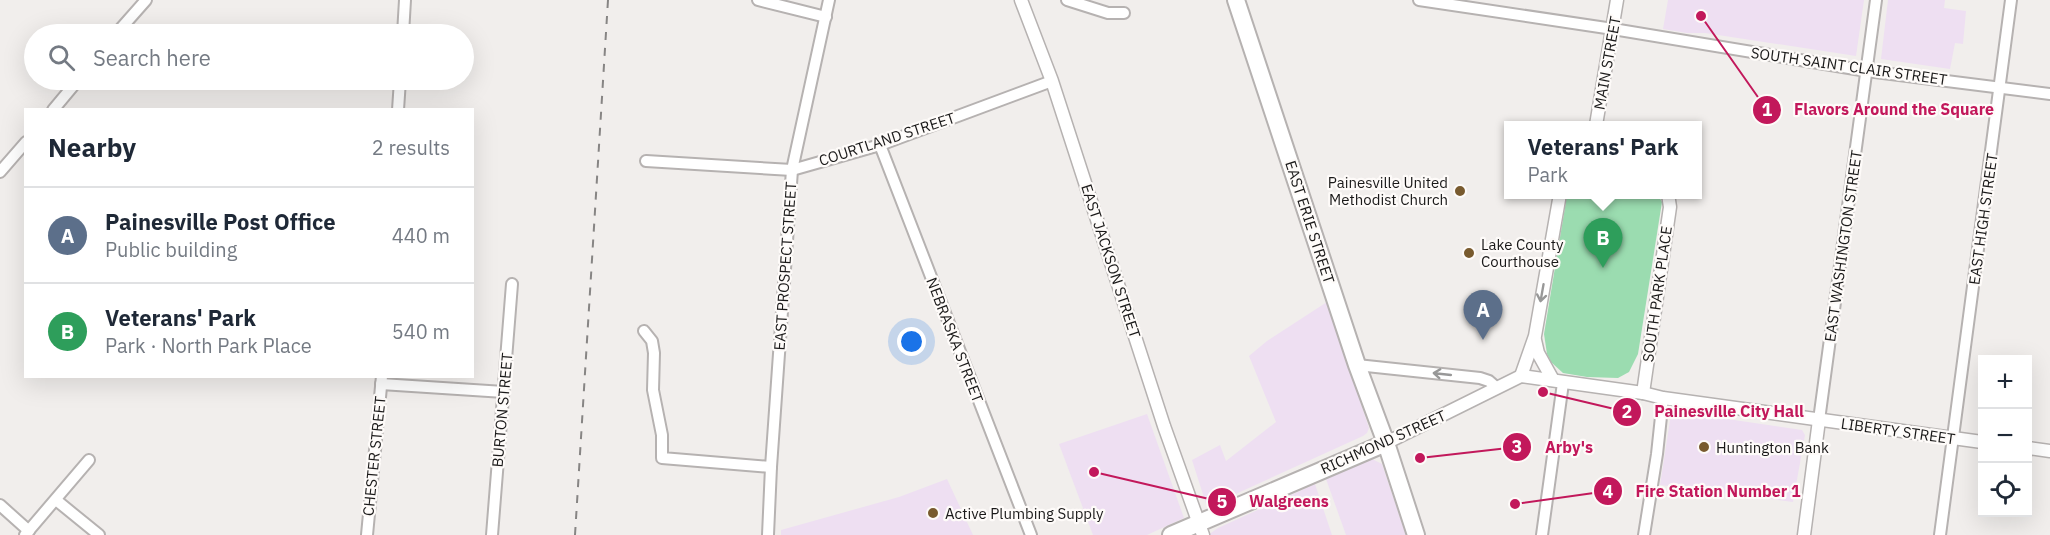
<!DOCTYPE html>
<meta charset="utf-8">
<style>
:root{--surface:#fff;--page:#f2f2f3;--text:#1f2937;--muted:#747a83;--line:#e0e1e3;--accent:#785a2e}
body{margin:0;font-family:"IBM Plex Sans",sans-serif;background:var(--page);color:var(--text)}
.controls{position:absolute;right:18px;bottom:18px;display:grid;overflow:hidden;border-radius:0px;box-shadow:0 6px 24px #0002}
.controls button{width:54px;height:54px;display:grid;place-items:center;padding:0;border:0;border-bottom:2px solid var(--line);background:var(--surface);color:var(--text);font:30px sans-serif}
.you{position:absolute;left:912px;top:342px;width:21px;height:21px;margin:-15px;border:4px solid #fff;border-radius:50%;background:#1a73e8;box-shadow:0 0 0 9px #1a73e833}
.badge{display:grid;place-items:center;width:39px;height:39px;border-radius:50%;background:var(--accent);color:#fff;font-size:20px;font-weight:700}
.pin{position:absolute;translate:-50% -50px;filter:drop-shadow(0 2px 3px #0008)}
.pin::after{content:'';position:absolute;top:32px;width:21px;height:18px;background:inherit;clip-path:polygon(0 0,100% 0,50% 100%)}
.popup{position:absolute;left:1504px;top:121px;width:198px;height:78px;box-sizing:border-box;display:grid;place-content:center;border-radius:0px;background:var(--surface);filter:drop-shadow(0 2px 4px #0005);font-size:20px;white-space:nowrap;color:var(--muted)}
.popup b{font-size:22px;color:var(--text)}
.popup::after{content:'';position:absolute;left:50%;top:100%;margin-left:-12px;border:12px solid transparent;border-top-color:var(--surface)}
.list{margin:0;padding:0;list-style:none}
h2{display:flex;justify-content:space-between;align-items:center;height:78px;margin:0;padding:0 24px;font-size:26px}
h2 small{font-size:20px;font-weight:400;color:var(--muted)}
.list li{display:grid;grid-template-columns:39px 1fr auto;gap:18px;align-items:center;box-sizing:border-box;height:96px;padding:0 24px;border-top:2px solid var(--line)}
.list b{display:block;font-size:22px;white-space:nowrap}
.list p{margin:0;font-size:20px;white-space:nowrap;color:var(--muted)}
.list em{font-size:20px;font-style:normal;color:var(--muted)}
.icon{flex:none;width:33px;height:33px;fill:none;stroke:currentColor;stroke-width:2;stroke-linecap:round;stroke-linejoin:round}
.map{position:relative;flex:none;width:2050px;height:535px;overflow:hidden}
.search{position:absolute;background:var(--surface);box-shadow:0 6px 24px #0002;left:24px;top:24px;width:450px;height:66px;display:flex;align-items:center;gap:15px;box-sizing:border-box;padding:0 21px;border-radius:33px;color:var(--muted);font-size:22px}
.panel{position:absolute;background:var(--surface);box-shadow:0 6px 24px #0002;left:24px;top:108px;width:450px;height:270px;border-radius:0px}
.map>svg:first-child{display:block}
.commercial{fill:#eedff2}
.green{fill:#9bdcb0}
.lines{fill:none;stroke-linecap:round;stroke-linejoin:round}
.minor-casing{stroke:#b6b2b1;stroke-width:14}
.tertiary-casing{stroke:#b6b2b1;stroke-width:15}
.primary-casing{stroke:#b6b2b1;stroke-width:20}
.minor{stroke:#fff;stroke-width:10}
.tertiary{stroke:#fff;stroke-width:12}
.primary{stroke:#fff;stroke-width:16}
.rail{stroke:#878584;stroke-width:2;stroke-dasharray:8 8;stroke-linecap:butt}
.oneway{stroke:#989898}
.poi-dot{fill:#785a2e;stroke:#fefbf9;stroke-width:2}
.labels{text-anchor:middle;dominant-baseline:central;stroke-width:4.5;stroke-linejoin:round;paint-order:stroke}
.street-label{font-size:15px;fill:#1a1919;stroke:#fefbf9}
.poi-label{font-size:15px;fill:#1a1919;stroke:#fefbf9;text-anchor:start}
.leader{fill:none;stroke:#c2185b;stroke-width:2}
.callout-dot{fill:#c2185b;stroke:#fefbf9;stroke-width:2}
.mark-label{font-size:18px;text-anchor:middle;font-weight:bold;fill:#fff}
.callout-label{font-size:16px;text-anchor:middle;font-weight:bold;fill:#c2185b;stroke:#fefbf9;stroke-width:4.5;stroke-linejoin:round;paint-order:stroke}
</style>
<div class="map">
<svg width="2050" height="535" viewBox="0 0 2050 535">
<rect width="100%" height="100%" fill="#f1eeec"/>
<g class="commercial">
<polygon points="1668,0 1864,0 1856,56 1705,33 1687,33 1663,29"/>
<polygon points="1888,0 1945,0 1944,8 1966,11 1963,44 1955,43 1950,69 1881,59"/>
<polygon points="1327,302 1369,428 1367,433 1363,436 1207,507 1192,460 1220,445 1226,461 1276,422 1249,356 1267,341"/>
<polygon points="1673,411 1802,430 1805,435 1793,502 1660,485 1671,414"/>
<polygon points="1147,414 1184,518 1147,535 1093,535 1059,444"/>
<polygon points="1372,459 1382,464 1406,535 1346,535 1326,479"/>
<polygon points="947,479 973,535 781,535 781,530 899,497"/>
<polygon points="1315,484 1332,535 1208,535 1218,528"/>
</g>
<polygon class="green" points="1567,195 1658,195 1662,202 1638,354 1629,372 1618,378 1587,377 1563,373 1551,362 1547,354 1544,334"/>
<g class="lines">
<g class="minor-casing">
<g id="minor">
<polyline points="758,0 826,17"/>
<polyline points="1067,0 1108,13 1124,13"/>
<polyline points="1419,0 1613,29 1867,71 2050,94"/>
<polyline points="116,34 146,0"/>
<polyline points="403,34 405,0"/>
<polyline points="53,110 78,80"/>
<polyline points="398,110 400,80"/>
<polyline points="880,145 1031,535"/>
<polyline points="646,161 792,170 880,145 1052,81"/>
<polyline points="0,172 26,142"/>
<polyline points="644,331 652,341 654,353 653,390 662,435 662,458 771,467"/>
<polyline points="1357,365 1480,378 1489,381 1497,388"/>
<polyline points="381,384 504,392"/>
<polyline points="1819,420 1876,0"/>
<polyline points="56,500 99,535"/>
<polyline points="0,505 29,531"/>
<polyline points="25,535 89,460"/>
<polyline points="367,535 382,376"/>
<polyline points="492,535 512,284"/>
<polyline points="768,535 771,467 792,170 829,0"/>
<polyline points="1542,535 1563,383"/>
<polyline points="1644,535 1657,454 1663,398"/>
<polyline points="1940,535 2011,0"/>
</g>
</g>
<g class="tertiary-casing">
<g id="tertiary">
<polyline points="1021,0 1052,81 1164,426 1203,535"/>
<polyline points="1596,125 1617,0"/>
<polyline points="1535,340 1538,353 1553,380"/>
<polyline points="1521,376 1535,336 1560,194"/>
<polyline points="1643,393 1670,207 1668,194"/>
<polyline points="1386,443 1521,376 1643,393 1663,398 1982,442"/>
<polyline points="2028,448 2050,451"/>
<polyline points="1804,535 1819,420"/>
</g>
</g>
<g class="primary-casing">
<g id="primary">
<polyline points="1236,0 1357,365 1386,443 1416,535"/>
<polyline points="1171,535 1386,443"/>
</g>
</g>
<use href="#minor" class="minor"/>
<use href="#tertiary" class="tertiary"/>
<use href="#primary" class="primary"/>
<polyline class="rail" points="575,535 608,0"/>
</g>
<defs><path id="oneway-shaft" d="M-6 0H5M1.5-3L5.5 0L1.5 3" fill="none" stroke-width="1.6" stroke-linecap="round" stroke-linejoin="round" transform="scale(1.5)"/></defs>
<g class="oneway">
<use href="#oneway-shaft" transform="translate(1542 293) rotate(100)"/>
<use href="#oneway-shaft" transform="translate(1442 374) rotate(-174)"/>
</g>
<g class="poi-dot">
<circle cx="1460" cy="191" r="6"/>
<circle cx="1469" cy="253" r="6"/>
<circle cx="1704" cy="447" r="6"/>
<circle cx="933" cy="513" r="6"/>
</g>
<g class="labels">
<g class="street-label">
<text transform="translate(1607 63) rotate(-80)">MAIN STREET</text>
<text transform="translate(1849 66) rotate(8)">SOUTH SAINT CLAIR STREET</text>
<text transform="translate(887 139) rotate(-18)">COURTLAND STREET</text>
<text transform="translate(1983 219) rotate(-82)">EAST HIGH STREET</text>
<text transform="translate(1310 222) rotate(72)">EAST ERIE STREET</text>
<text transform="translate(1843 246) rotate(-82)">EAST WASHINGTON STREET</text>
<text transform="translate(1111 261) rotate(72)">EAST JACKSON STREET</text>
<text transform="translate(785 266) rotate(-86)">EAST PROSPECT STREET</text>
<text transform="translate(1657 294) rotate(-82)">SOUTH PARK PLACE</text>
<text transform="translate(955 340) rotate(69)">NEBRASKA STREET</text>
<text transform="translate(502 410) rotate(-85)">BURTON STREET</text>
<text transform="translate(1898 431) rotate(8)">LIBERTY STREET</text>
<text transform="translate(1383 442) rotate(-24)">RICHMOND STREET</text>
<text transform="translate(374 456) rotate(-84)">CHESTER STREET</text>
</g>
<g class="poi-label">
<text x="1448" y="182" text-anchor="end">Painesville United<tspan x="1448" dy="17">Methodist Church</tspan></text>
<text x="1481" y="244">Lake County<tspan x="1481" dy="17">Courthouse</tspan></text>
<text x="1716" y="447">Huntington Bank</text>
<text x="945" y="513">Active Plumbing Supply</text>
</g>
</g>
<path class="leader" d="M1701 16L1767 110M1543 392L1627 412M1420 458L1517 447M1515 504L1608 491M1094 472L1222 502"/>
<g class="callout-dot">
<circle cx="1701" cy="16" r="6"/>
<circle cx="1543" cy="392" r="6"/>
<circle cx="1420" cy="458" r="6"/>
<circle cx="1515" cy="504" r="6"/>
<circle cx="1094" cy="472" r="6"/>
<circle cx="1767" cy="110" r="15"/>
<circle cx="1627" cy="412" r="15"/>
<circle cx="1517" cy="447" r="15"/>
<circle cx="1608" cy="491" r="15"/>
<circle cx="1222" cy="502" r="15"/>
</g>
<g class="mark-label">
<text x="1767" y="116">1</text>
<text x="1627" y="418">2</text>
<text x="1517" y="453">3</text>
<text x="1608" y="498">4</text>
<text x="1222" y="508">5</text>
</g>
<g class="callout-label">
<text x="1894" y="115">Flavors Around the Square</text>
<text x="1729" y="417">Painesville City Hall</text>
<text x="1569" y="453">Arby's</text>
<text x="1718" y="497">Fire Station Number 1</text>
<text x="1289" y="507">Walgreens</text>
</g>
</svg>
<div class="controls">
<button>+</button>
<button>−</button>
<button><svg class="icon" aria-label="locate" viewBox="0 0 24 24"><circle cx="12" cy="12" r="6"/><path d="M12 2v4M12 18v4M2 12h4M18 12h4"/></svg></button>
</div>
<div class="you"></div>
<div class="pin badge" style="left:1483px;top:340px;background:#5c6f8a">A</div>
<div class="pin badge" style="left:1603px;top:268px;background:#2e9e5b">B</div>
<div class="popup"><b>Veterans' Park</b>Park</div>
<div class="search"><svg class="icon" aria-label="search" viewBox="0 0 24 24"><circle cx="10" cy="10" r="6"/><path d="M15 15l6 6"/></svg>Search here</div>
<section class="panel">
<h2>Nearby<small>2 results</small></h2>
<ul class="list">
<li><span class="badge" style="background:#5c6f8a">A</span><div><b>Painesville Post Office</b><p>Public building</p></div><em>440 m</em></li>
<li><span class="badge" style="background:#2e9e5b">B</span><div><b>Veterans' Park</b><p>Park · North Park Place</p></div><em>540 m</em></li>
</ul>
</section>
</div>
